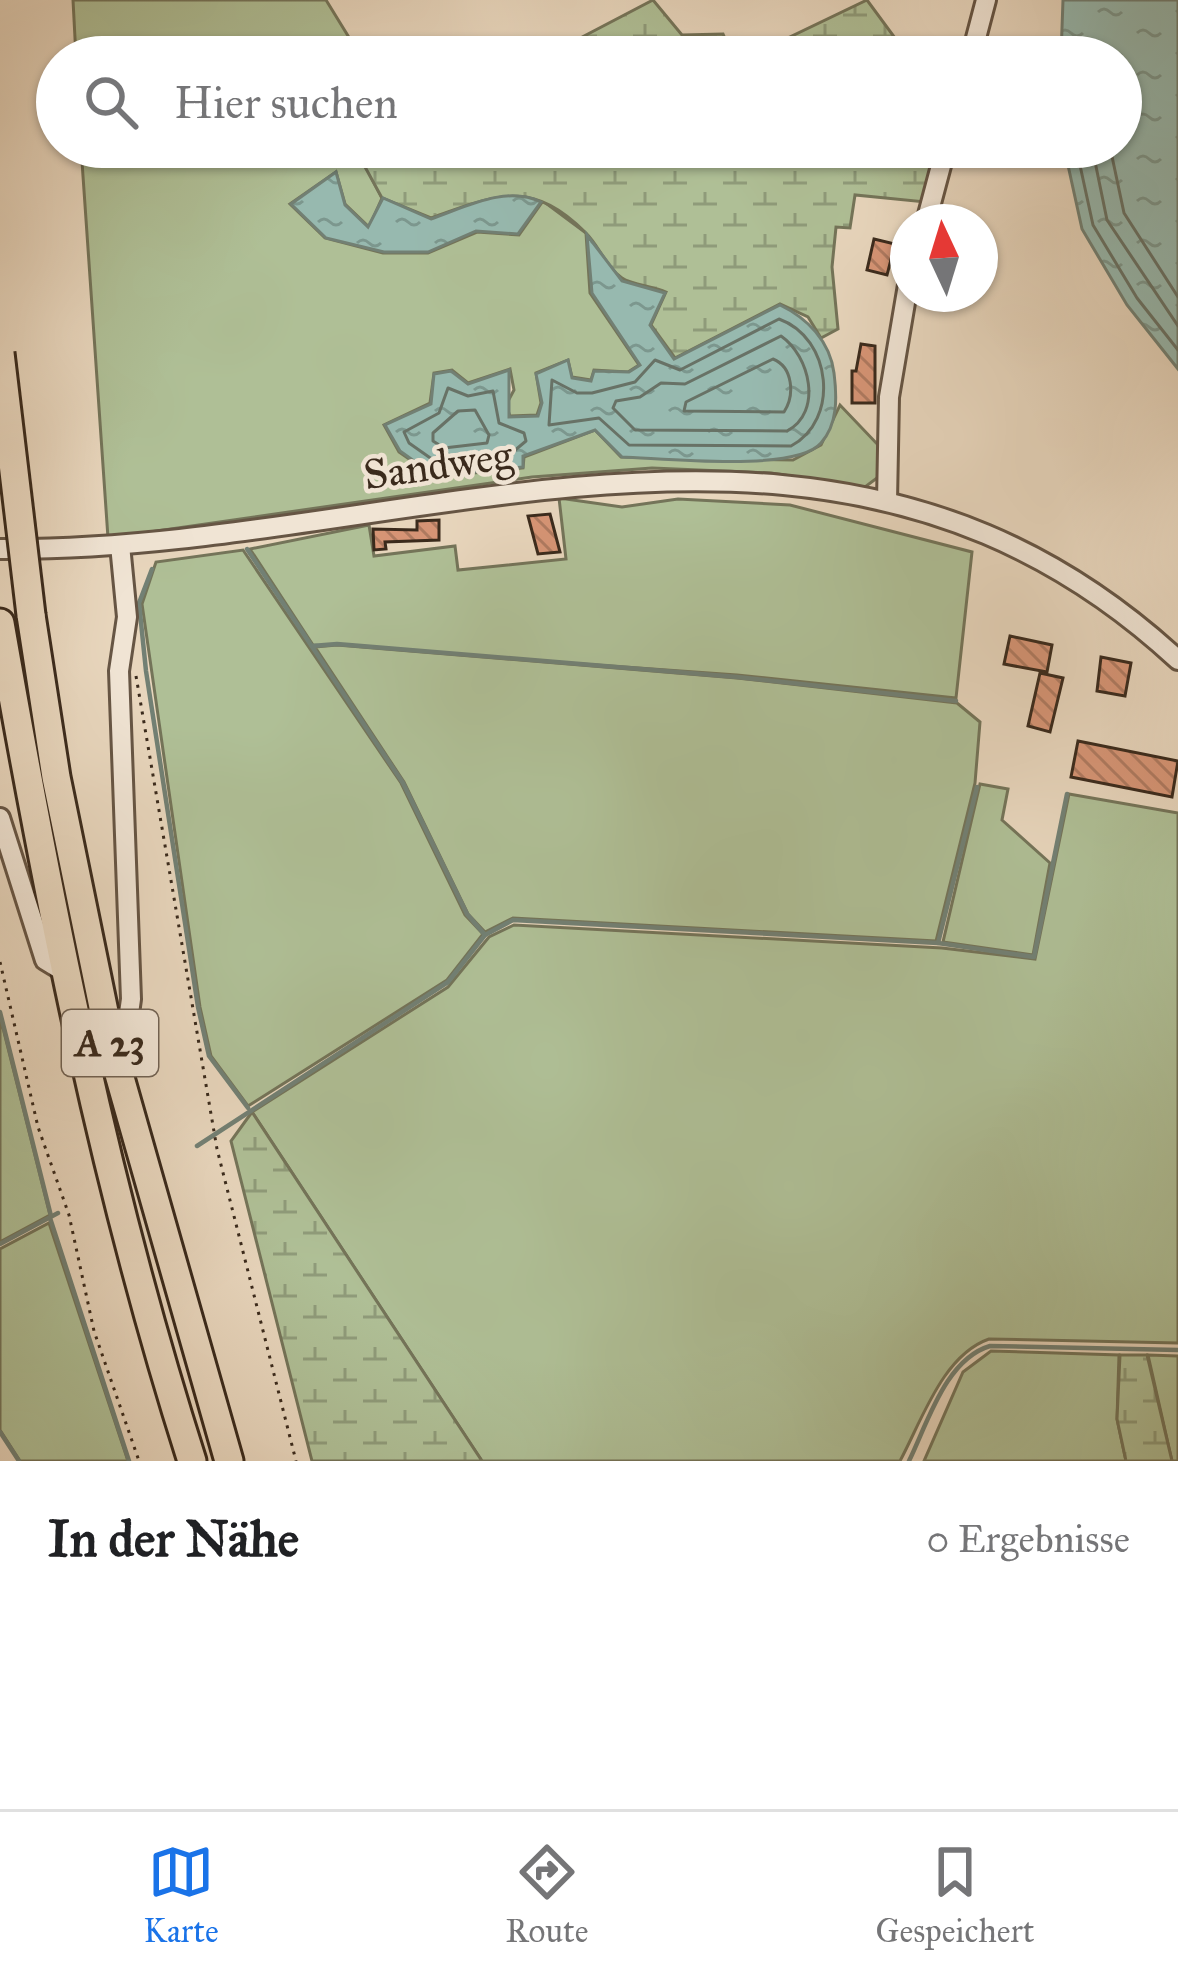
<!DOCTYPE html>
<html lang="de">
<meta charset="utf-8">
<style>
:root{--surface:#fff;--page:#f6f6f6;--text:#202124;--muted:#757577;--line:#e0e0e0;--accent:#1a73e8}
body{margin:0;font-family:"IM FELL Great Primer",serif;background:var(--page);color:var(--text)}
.compass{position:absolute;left:890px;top:204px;width:108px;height:108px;border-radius:50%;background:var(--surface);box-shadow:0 3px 9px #0004;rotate:356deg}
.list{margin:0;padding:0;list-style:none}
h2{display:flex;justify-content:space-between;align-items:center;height:156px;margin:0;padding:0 48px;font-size:51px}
h2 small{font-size:39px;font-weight:400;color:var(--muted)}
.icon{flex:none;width:66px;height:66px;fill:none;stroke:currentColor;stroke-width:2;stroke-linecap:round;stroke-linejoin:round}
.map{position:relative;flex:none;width:1178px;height:1461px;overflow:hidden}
.search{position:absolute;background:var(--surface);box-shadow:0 3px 9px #0004;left:36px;right:36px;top:36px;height:132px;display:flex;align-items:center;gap:30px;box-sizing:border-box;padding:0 42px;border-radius:66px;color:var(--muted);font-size:45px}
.sheet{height:348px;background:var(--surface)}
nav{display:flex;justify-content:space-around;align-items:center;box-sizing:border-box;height:168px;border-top:3px solid var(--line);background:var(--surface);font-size:33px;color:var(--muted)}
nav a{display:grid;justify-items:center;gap:6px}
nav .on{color:var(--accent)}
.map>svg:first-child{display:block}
.grass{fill:#afbf96;stroke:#747459;stroke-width:3}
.wetland{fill:url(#wetland-marsh);stroke:#747459;stroke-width:3}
.water{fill:url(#water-ripples);stroke:#728074;stroke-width:3}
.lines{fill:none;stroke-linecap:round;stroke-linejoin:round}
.shore{stroke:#687266;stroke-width:3}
.stream{stroke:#728074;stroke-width:4.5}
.building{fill:url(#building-back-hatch);stroke:#3a2a1c;stroke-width:3}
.minor-casing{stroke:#654;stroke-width:24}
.highway-casing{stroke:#3a2a1c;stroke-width:33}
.path{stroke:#3a2a1c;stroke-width:3;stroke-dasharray:3 6;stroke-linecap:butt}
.minor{stroke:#f0e4d4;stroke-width:18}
.highway{stroke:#e8d6bd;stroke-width:27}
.highway-bridge-casing{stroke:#3a2a1c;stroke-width:33;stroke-linecap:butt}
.highway-bridge{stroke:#e8d6bd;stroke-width:27}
.labels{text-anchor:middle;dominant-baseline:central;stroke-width:9;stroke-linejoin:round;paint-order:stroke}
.shield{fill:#f0e4d4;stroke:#716253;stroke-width:3}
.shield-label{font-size:39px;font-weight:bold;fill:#3a2a1c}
.street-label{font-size:42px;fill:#3a2a1c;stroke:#f0e4d4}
</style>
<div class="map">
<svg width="1178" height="1461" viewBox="0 0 1178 1461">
<defs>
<pattern id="wetland-marsh" width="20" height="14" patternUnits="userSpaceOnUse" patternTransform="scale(3)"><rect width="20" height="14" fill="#afbf96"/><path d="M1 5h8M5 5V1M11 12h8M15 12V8" fill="none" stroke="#8f9b7a"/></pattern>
<pattern id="water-ripples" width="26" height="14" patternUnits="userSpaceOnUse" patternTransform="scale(3)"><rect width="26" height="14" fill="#97b9af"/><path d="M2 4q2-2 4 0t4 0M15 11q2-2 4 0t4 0" fill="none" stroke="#7c978e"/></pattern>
<pattern id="building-back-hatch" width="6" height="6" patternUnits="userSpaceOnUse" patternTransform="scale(3)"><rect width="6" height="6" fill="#d79576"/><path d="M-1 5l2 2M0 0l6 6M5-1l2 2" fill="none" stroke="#af7a60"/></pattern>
</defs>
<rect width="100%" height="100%" fill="#e8d6bd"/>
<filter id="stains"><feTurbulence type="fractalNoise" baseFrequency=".00167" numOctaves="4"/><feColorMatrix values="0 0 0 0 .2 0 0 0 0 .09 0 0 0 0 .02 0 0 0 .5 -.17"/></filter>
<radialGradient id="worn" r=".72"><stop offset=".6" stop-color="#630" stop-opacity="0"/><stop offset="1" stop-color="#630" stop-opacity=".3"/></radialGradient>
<g class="grass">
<polygon points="73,0 326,0 361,57 76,57"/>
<polygon points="81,147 371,147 359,154 382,198 369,227 345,204 336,172 290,204 325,238 383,253 428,253 477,232 519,235 543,201 586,233 590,293 639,365 628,372 594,370 591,380 572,377 568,360 536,373 541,403 537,415 510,416 506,405 514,390 510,369 468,383 452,370 434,373 430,403 384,425 399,452 435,477 523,468 524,457 595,430 621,457 793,460 821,445 840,405 881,448 881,475 865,487 771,473 652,468 532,477 108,538"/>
<polygon points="559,498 622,507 678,499 790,505 972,552 956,698 737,675 313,645 250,549 369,525 374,556 455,546 458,570 566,559"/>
<polygon points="243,550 401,783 465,915 483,934 447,980 248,1106 211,1056 200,1007 142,604 156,562"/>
<polygon points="337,645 737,678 957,703 980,722 975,783 936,941 513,918 485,932 468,914 404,782 315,647"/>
<polygon points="980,784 1008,789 1002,820 1050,863 1033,955 943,942"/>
<path d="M 1069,794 L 1178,813 L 1178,1343 L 989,1339 C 943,1355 922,1420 900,1461 L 482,1461 L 252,1112 L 448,987 L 489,937 L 514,925 L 942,948 L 1035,959 Z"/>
<polygon points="0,1016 50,1215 0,1242"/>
<polygon points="49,1223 128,1461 20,1461 0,1430 0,1249"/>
<polygon points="991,1351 1119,1355 1117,1419 1126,1461 924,1461 963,1372"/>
<polygon points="1148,1355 1178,1356 1178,1461 1172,1461"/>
</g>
<g class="wetland">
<polygon points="653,0 682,35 723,34 733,57 544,57"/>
<polygon points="867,0 909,57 748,57"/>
<path d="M 371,147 L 940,147 L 925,202 L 855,195 L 850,228 L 836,227 L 832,267 L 838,329 L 821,338 L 808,317 L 780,304 L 675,358 L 651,325 L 666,292 C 653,286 632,285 622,278 C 607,268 599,246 586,233 C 531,178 497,195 431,218 L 382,198 L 358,154 Z"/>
<polygon points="252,1112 482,1461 312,1461 231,1141"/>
<polygon points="1120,1355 1147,1355 1172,1461 1126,1461 1117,1419"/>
</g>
<g class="water">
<polygon points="1063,0 1178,0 1178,369 1127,305 1082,229 1064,147 1121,147 1121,57 1061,57"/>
<path d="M 336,172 L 345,205 L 368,227 L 383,198 L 431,219 C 466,207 506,185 541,202 L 518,234 L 476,231 L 428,252 L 384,252 L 326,238 L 291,204 Z"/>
<path d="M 587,235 L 622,281 L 665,293 L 650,325 L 674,359 L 780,305 C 807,318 830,341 834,373 C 837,397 838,424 821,443 C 795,473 662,458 622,457 L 595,430 L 523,456 L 523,467 L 435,476 L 400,451 L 385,425 L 431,404 L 434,374 L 451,371 L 468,384 L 509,370 L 509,417 L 538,416 L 542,403 L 536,374 L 568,360 L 572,378 L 591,381 L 594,371 L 629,372 L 640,365 L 592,293 Z"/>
</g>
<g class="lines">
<g class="shore">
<polyline points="1076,147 1093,225 1137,298 1178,350"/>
<polyline points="1092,147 1107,220 1178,326"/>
<polyline points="1110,147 1124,213 1178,297"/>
<path d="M 779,319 C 832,338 840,420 791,446 L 629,445 L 599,418 L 549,425 L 552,380 L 577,393 L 592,393 L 635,382 L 655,360 L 680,370 Z"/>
<path d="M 781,336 C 810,356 823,412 787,431 L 635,430 L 613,408 L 616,401 L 640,397 L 661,383 L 685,384 Z"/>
<path d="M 773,359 C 793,367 795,395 784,412 L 684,411 L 686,402 Z"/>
<polygon points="448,388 468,396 493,391 499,423 524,433 526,441 508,456 436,462 409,443 404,432 439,413"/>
<polygon points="475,410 489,435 487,443 444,448 433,441 433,433 458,411"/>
</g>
<g class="stream">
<polyline points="247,549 403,783 467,914 485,935"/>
<polyline points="152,569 139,603 146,671 198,1007 209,1056 248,1108"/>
<polyline points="312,646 337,644 737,677 956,701"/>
<polyline points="938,943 1034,957 1067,794"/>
<polyline points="0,1012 51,1216"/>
<polyline points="197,1146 448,982 485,935 513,920 938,943 977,787"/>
<polyline points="50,1218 129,1461"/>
<polyline points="0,1244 58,1213"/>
<polyline points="0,1432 19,1461"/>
<path d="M 909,1461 C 928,1422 946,1359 990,1346 L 1178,1350"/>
</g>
</g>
<g class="building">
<polygon points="874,239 895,244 887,275 867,270"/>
<polygon points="861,344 875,346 875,403 852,403 852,371 856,371"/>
<polygon points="550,514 560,552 538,554 528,516"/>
<polygon points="439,520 439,540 385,542 386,549 374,550 373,529 417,530 417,521"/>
<polygon points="1010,636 1052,645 1047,672 1004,664"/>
<polygon points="1101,657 1131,663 1125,696 1097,691"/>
<polygon points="1040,673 1063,678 1050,732 1028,726"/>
<polygon points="1078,741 1178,761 1172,797 1071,777"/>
</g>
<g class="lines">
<g class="minor-casing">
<g id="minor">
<polyline points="971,57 986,0"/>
<polyline points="926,222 946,147"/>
<polyline points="887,501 889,397 908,285"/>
<path d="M 0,549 C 409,553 827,335 1178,660"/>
<polyline points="0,818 45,960 68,974"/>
<polyline points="111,1046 127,1028 131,999 119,671 127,617 120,545"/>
</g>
</g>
<g class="highway-casing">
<g id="highway">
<polyline points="31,615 56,777 111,1046 229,1461"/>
<path d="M 0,623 C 49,904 105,1189 192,1461"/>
</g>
</g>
<g class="path">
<polyline points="136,676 217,1149 296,1461"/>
<polyline points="0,962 38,1127 69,1215 94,1331 139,1461"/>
</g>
<use href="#minor" class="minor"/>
<use href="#highway" class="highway"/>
<g class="highway-bridge-casing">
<polyline id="highway-bridge" points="0,353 31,615"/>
</g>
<use href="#highway-bridge" class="highway-bridge"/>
</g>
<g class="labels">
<rect class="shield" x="62" y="1010" width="96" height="66" rx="9"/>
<g class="shield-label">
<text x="110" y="1043">A 23</text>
</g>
<g class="street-label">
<text transform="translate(438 465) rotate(-8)">Sandweg</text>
</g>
</g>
<rect width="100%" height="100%" filter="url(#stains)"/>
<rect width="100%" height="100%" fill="url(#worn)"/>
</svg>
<svg class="compass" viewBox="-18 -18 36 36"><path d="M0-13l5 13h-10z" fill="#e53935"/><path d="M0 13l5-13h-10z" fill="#757577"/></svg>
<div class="search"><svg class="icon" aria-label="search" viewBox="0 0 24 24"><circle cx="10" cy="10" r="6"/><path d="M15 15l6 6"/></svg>Hier suchen</div>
</div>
<section class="sheet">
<h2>In der Nähe<small>0 Ergebnisse</small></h2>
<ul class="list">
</ul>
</section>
<nav>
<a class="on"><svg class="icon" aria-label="map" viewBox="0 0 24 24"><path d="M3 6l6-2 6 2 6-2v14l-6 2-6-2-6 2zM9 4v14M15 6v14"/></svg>Karte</a>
<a><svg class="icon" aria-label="directions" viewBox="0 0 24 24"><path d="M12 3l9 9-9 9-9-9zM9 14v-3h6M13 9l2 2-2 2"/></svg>Route</a>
<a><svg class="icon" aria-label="saved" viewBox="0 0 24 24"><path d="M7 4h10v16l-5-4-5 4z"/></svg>Gespeichert</a>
</nav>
